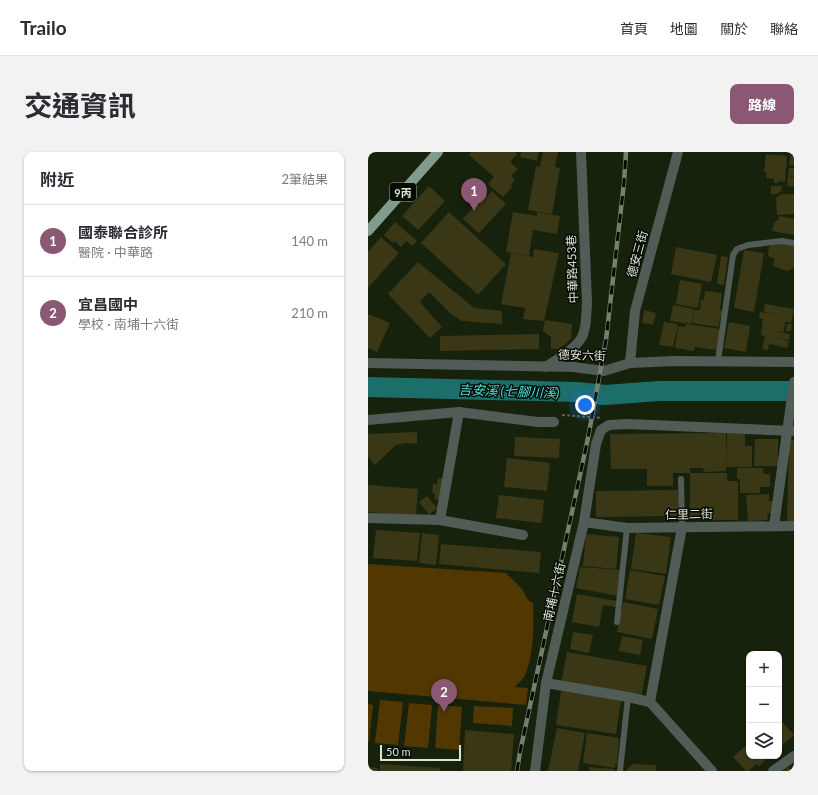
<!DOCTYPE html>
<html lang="zh-TW">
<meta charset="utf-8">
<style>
:root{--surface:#fff;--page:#f2f2f3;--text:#2b2b33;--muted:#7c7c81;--line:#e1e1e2;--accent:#8a5872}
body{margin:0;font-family:Lato,"Noto Sans TC",sans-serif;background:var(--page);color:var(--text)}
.controls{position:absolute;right:12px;bottom:12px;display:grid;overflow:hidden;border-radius:8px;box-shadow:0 1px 3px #0004}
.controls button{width:36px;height:36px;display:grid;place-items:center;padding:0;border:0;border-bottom:1px solid var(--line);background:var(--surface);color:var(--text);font:20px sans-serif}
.scale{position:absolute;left:12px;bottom:10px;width:81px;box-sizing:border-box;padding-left:4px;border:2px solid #dbe4d5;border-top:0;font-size:11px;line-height:14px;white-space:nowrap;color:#dbe4d5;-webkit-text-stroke:3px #050a03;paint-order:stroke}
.you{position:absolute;left:217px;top:253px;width:14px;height:14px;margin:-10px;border:3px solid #fff;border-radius:50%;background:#1a73e8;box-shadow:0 0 0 6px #1a73e833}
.badge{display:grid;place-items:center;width:26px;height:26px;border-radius:50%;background:var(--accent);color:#fff;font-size:13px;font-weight:700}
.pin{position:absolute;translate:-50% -33px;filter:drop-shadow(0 1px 2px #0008)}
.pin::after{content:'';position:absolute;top:21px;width:14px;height:12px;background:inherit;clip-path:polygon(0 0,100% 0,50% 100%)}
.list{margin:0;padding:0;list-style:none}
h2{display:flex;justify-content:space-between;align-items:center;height:52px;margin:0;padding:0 16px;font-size:17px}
h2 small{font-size:13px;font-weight:400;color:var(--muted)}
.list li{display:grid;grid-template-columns:26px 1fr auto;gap:12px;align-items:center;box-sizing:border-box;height:72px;padding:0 16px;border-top:1px solid var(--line)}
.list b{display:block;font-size:15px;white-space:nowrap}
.list p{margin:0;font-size:13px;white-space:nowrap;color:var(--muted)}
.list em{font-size:13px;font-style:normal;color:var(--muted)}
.icon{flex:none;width:22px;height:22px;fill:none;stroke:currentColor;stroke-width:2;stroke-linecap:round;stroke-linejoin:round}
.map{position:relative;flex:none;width:426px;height:619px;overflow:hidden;border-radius:8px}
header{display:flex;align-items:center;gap:24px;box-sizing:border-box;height:56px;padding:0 20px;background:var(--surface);border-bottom:1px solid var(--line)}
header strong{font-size:19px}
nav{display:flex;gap:22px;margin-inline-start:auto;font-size:14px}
.intro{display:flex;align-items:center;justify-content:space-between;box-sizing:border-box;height:96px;padding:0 24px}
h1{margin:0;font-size:28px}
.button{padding:10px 18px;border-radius:8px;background:var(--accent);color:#fff;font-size:14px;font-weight:700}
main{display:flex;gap:24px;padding:0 24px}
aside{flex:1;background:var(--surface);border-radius:8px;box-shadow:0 1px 3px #0004}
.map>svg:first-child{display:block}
.green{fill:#533700}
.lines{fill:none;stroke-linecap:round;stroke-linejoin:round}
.river{stroke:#1c6e6a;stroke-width:20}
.building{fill:#3a3716}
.path{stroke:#5c6754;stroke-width:2;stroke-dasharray:3 2;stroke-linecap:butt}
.lane{stroke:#505c55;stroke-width:6}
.street{stroke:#505c55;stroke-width:10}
.primary{stroke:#819b8d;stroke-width:10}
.rail-casing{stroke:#747f6c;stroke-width:4.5}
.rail{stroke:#050a03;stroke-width:3;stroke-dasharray:9;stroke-linecap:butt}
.labels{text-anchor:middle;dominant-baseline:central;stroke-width:3;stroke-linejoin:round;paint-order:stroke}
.shield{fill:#050a03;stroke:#9ba396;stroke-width:1}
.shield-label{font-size:11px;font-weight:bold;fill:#dbe4d5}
.street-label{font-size:12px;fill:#dbe4d5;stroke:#050a03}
.water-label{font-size:13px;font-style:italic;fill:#4ce2d9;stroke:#050a03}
</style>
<header>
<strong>Trailo</strong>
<nav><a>首頁</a><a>地圖</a><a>關於</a><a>聯絡</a></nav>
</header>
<div class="intro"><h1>交通資訊</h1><a class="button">路線</a></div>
<main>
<aside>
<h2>附近<small>2筆結果</small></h2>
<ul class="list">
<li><span class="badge">1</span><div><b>國泰聯合診所</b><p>醫院 · 中華路</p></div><em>140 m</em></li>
<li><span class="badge">2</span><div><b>宜昌國中</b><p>學校 · 南埔十六街</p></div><em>210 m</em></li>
</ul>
</aside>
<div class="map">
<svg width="426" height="619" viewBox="0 0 426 619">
<rect width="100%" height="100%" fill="#16220c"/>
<g class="green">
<path d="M 0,412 L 138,421 L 154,437 L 160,448 L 165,451 C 166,472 166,503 157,523 C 156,527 150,531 147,535 L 160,536 L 158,553 L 0,539 Z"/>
<polygon points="12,548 35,550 30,593 7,591"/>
<polygon points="41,551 64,553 60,596 36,594"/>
<polygon points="0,552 5,553 1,590 0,590"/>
<polygon points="70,553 94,555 91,598 67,596"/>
<polygon points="106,554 145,556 144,574 105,571"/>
</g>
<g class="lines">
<polyline class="river" points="0,235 209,240 237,243 291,239 426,239"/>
</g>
<g class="building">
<polygon points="103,0 147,0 149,2 142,10 150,17 143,24 147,28 143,33 144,35 135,45 120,32 126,25 101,3"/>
<polygon points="153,0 171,0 169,9 152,5"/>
<polygon points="175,0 190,0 187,15 192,16 184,62 160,58 168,14 172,15"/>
<polygon points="423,0 426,0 426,13 421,13"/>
<polygon points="398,2 419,4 417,30 410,29 410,31 406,31 406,27 398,26 399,21 396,20"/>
<polygon points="421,16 426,16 426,24 420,24"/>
<polygon points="420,24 426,25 426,35 419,34"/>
<polygon points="61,34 77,49 50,78 34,64"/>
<polygon points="403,34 414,34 413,39 409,42 403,42"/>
<polygon points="124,39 138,52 111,81 95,67 117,42 119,44"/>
<polygon points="414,42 426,42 426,62 409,63 408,46"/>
<polygon points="81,60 138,112 110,143 53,91"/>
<polygon points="145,60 169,64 169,60 192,64 189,82 165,78 161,104 138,100"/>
<polygon points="411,64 426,67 426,83 404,79 406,71 410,68"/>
<polygon points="27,70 49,89 44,94 38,89 33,95 27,89 25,91 16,83"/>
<polygon points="13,85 31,101 0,136 0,100"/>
<polygon points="413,91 426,93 426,116 419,119 405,114 407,107 400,104 401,94"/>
<polygon points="308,95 349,103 343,130 303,122"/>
<polygon points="166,97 191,101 176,169 155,167 157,156 133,152 143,101 165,105"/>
<polygon points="376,98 396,101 386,160 366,156"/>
<polygon points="353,104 360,105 356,133 349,132"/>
<polygon points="50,110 106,156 134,159 134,172 94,169 84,163 61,140 52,150 74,175 62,186 20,142"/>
<polygon points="312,128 334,132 330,156 308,152"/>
<polygon points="337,139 354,141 352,158 357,158 355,166 352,165 351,175 324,171 326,158 332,158 333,147 336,148"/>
<polygon points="397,152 426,157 423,171 417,170 416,180 406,179 422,182 421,188 406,185 421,189 419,196 401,192 400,198 394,197 397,184 393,183 395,167 391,166 392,160 420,164 396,160"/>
<polygon points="305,153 326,157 323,172 302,169"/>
<polygon points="276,158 288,161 285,173 274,171"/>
<polygon points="0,162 22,171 9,200 0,196"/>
<polygon points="177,168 204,172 203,187 191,197 183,197 183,185 175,179"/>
<polygon points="296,170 310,172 305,195 291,193"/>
<polygon points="361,170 382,174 378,200 356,196"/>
<polygon points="318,172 353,177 349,198 327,195 326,199 307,196 310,174 317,175"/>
<polygon points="419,172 424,172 423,179 418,179"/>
<polygon points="171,182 171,197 72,199 72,184"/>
<polygon points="49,280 49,292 38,291 28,293 7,313 0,305 0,282"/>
<polygon points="358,281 358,313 359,281 377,282 377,294 384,294 384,315 358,315 358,319 336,320 335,316 322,316 322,321 305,321 305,334 279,334 279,317 243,317 242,282"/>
<polygon points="147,285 192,287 191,306 146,304"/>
<polygon points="387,287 410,287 410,314 386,314"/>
<polygon points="421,287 426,288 426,370 419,370"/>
<polygon points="139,306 182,311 179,339 136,335"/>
<polygon points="369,316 395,316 396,322 402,322 402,335 392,335 392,341 372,341 372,327 369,327"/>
<polygon points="322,321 359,321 359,329 370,329 370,368 322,368"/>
<polygon points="70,326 77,327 74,348 66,347 67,341 64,341 65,332 69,332"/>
<polygon points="0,333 50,337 48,364 0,360"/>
<polygon points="310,338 311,364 228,365 228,339"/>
<polygon points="401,342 401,349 405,349 406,361 399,361 400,368 380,369 378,343"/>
<polygon points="131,343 176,348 174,371 128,366"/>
<polygon points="59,344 69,356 61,363 51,350"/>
<polygon points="8,378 52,381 49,409 5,406"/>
<polygon points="54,381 71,383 68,413 51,411"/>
<polygon points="268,381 303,385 298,422 263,417"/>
<polygon points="218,382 251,385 248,417 215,414"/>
<polygon points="73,392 173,400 171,421 71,412"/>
<polygon points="212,415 255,418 250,444 208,436"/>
<polygon points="262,418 297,424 291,453 257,447"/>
<polygon points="209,442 249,449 248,455 235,453 231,475 204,470"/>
<polygon points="255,450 290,457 284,487 249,480"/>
<polygon points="205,480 225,483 221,501 202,497"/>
<polygon points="254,484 275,488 272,503 251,499"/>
<polygon points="199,500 279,514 273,546 193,531"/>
<polygon points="193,539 253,548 248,582 188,573"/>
<polygon points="411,566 426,583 411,596"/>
<polygon points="189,576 217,581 210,619 180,619"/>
<polygon points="97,578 146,582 143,619 95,619"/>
<polygon points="219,581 251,586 249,612 247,612 247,616 215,611"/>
<polygon points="381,591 381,604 402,604 391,614 388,612 380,619 378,619 365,605"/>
<polygon points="12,612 72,616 72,619 12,619"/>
<polygon points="265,612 288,613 288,619 259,619 259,617"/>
<polygon points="0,615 10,616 10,619 0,619"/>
<polygon points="221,615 246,617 246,619 221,619"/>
<polygon points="420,615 424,619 415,619"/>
</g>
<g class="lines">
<polyline class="path" points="194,263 234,266"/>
<g class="lane">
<polyline points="350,209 365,103 369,97 380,93 414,89 426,91"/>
<polyline points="313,327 314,375"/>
<polyline points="249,470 259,376"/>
<polyline points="252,619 260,545"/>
</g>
<g class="street">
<polyline points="0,211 205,215 236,219 262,211 306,209 426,210"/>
<polyline points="262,211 267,159 310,0"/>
<path d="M 177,215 C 190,207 206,198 214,185 C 219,175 218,162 219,151 L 213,0"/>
<polyline points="0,268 91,260 170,270 186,270"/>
<polyline points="0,366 72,368 91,260"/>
<polyline points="72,368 155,383"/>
<polyline points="216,370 259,376 426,374"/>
<polyline points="406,374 426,230"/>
<polyline points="178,531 260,545 282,550"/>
<polyline points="282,550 314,375"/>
<polyline points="282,550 344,619"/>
<polyline points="167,619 178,531 216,370 228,292 233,278 241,273 260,272 426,279"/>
<polyline points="405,619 426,604"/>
</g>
<polyline class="primary" points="0,79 70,0"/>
<g class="rail-casing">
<polyline id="rail" points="149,619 152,600 220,286 238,188 256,31 258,0"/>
</g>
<use href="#rail" class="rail"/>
</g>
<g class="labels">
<rect class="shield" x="22" y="31" width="26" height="18" rx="3"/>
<g class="shield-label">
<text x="35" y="40">9丙</text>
</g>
<g class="street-label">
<text transform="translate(269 102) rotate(-75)">德安三街</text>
<text transform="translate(204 117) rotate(-92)">中華路453巷</text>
<text transform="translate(214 203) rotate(2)">德安六街</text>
<text transform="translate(321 362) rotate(-1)">仁里二街</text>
<text transform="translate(186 440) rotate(-77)">南埔十六街</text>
</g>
<g class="water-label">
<text transform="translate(141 239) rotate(2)">吉安溪 (七腳川溪)</text>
</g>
</g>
</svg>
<div class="controls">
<button>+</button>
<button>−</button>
<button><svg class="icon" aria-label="layers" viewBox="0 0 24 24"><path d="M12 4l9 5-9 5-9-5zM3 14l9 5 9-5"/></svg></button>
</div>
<div class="scale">50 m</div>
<div class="you"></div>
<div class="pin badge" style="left:106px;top:59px">1</div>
<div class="pin badge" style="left:76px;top:560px">2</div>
</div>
</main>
